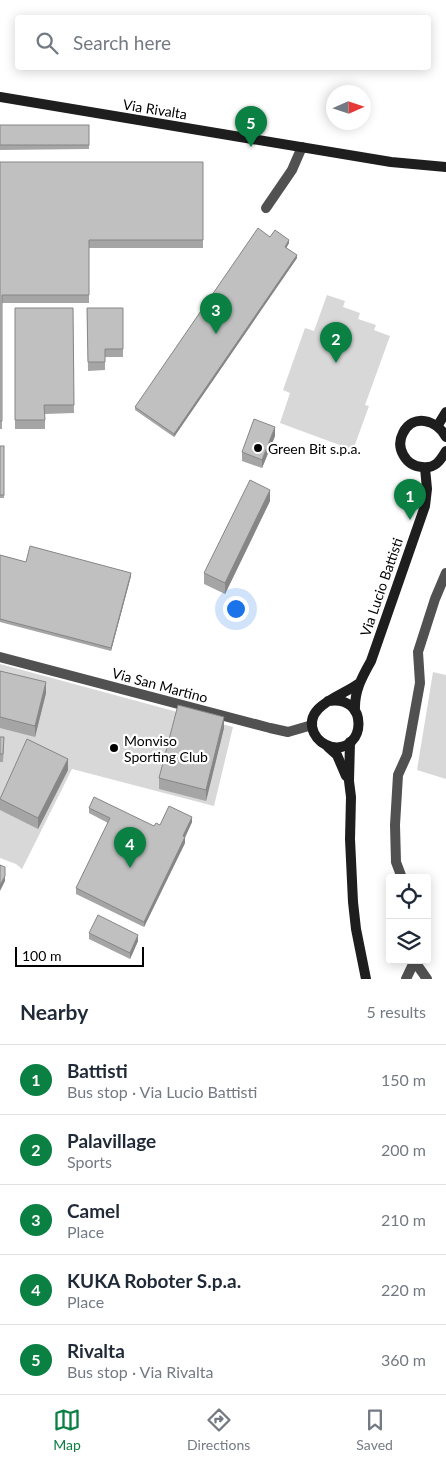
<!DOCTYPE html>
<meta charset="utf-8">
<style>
:root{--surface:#fff;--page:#f6f6f7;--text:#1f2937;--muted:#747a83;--line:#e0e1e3;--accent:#0b8043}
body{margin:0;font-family:Lato,sans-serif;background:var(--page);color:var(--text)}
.controls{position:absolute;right:15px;bottom:15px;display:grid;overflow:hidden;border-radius:5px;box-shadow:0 2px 12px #0003}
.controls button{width:45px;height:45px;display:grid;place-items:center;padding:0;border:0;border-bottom:1px solid var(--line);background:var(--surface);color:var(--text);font:25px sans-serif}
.compass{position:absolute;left:326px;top:85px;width:45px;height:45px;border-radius:50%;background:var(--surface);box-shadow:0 2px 12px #0003;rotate:87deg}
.scale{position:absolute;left:15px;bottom:12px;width:129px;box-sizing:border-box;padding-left:5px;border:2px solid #000;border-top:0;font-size:14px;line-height:18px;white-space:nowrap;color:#000;-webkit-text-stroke:4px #fff;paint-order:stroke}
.you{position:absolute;left:235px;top:608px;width:18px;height:18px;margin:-12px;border:4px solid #fff;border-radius:50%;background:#1a73e8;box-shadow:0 0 0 8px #1a73e833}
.badge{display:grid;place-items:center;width:32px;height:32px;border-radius:50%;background:var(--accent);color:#fff;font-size:16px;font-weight:700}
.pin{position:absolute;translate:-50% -41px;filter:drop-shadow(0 1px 2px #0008)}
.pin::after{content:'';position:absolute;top:26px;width:18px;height:15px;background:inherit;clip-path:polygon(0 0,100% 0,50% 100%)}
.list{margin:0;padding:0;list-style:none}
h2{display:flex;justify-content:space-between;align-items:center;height:65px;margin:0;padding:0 20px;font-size:21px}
h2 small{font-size:16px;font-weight:400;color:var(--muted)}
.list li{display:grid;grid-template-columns:32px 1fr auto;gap:15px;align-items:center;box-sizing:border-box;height:70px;padding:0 20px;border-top:1px solid var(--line)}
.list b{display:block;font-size:19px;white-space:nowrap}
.list p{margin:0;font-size:16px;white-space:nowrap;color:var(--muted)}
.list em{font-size:16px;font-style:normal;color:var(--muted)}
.icon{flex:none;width:28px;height:28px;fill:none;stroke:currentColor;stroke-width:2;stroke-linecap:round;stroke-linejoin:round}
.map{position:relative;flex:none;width:446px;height:979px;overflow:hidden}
.search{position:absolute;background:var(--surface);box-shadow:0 2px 12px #0003;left:15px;right:15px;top:15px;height:55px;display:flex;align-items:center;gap:12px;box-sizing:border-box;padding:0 18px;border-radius:5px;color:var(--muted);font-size:19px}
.sheet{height:415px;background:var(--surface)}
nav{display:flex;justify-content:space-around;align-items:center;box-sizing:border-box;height:70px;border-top:1px solid var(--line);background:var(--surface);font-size:14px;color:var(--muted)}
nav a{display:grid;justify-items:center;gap:2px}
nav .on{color:var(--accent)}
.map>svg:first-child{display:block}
.green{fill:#d8d8d8}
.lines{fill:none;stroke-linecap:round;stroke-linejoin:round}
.street{stroke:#515151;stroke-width:10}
.secondary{stroke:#1e1e1e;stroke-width:10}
.wall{fill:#a5a5a5}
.shaded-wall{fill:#868686}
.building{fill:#c0c0c0;stroke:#868686}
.poi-dot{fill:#000;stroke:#fff;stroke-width:2}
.labels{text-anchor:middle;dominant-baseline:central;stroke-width:4.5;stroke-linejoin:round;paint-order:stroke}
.street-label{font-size:14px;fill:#000;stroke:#fff}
.poi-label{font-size:14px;fill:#000;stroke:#fff;text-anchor:start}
</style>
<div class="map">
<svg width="446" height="979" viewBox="0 0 446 979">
<rect width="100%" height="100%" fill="#fff"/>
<g class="green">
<polygon points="327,295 345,301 343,307 360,313 358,319 376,325 374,330 390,336 365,405 369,406 353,450 280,423 290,393 283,390 305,328 314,331"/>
<polygon points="0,664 233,727 214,806 72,769 22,869 16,864 0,858"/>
<polygon points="433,672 446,675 446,779 417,770"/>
</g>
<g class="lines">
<g class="street">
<polyline points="266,208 292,170 302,147"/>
<polyline points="0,657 270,728 288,732 312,725"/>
<polyline points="402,878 396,862 395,825 398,775 407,755 420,683 418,652 435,599 446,573"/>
<polyline points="415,962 427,979"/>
<polyline points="406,979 415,960"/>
</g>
<g class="secondary">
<polyline points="0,97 391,162 446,167"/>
<polyline points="438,425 446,412"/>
<path d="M 446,437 C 437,420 413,413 403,433 C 395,448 406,466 422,467 C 435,469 440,461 446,451"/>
<path d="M 328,701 C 370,694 366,753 332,747 C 324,745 318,741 314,733 C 302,706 342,696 358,684"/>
<path d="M 355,711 C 354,691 362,677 371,661 L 425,506 L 427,489 L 425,468"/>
<polyline points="350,742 349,781 351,797 350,839 353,902 356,929 366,979"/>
<polyline points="328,747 337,755 346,776"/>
</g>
</g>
<g class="wall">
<polygon points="0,125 89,125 89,149 0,150"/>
<polygon points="0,162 203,162 203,248 89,248 89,303 2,303 2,429 0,429"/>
<polygon points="270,237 289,243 286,248 297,258 174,437 135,410 135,407"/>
<polygon points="15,308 73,308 74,413 45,414 45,429 15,429"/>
<polygon points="87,308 123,308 123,357 105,357 105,370 88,371"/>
<polygon points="275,436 262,468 242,461 242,452"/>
<rect x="0" y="446" width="4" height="52"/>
<polygon points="270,501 225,594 204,584 204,573"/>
<polygon points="0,555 26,562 131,576 111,651 0,622"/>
<polygon points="0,671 46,693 35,737 0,728"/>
<polygon points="224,728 206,801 159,789 159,778"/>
<polygon points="0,737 4,745 3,762 0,762"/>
<polygon points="68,770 38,829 0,810 0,798"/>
<polygon points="89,808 154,826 192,822 185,837 185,843 144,927 76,894 76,888 108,823 89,813"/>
<polygon points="89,933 138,941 130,959 89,939"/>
</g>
<g class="shaded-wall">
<polygon points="289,240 289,243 285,250 285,247"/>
<polygon points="297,255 297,258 174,437 174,434"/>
<polygon points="275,427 275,436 262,468 262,460"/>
<polygon points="270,490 270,501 225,594 225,583"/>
<polygon points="131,573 131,576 111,651 111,648"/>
<polygon points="46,682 46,693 35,737 35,726"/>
<polygon points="224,717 224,728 206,801 206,790"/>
<polygon points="68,759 68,770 38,829 38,818"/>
<polygon points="192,817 192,822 183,842 183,836"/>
<polygon points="185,837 185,843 144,927 144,922"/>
<polygon points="5,876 5,881 0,891 0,885"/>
<polygon points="138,935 138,941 130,959 130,953"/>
</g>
<g class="building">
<rect x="0" y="125" width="89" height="20"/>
<polygon points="0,162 203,162 203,240 89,240 89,295 2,295 2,421 0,421"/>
<polygon points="258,228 270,237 275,230 289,240 285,247 297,255 174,434 135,407"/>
<polygon points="15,308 73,308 74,405 44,405 45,420 15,420"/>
<polygon points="87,308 123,308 123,349 105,349 105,362 88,362"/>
<polygon points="254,419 275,427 262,460 242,452"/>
<rect x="0" y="446" width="4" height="49"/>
<polygon points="250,480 270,490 225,583 204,573"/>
<polygon points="30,546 131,573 111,648 0,619 0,555 26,562"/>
<polygon points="0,671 46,682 35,726 0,717"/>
<polygon points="178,705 224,717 206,790 159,778"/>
<polygon points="0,737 4,737 3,754 0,754"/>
<polygon points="27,739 68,759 38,818 0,799"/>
<polygon points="94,797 154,826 156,823 160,825 169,806 192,817 183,836 185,837 144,922 76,888 110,818 89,808"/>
<polygon points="0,865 5,867 5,876 0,885"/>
<polygon points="98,915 138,935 130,953 89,933"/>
</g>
<g class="poi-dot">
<circle cx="258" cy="448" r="5"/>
<circle cx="114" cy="748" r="5"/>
</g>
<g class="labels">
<g class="street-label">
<text transform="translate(155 109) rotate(9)">Via Rivalta</text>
<text transform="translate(381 587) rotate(-71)">Via Lucio Battisti</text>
<text transform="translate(160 685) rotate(15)">Via San Martino</text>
</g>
<g class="poi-label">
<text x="268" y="448">Green Bit s.p.a.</text>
<text x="124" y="740">Monviso<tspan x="124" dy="16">Sporting Club</tspan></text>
</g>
</g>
</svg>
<div class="controls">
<button><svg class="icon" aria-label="locate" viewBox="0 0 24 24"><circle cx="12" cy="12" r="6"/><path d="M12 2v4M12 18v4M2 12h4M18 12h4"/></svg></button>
<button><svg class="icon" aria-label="layers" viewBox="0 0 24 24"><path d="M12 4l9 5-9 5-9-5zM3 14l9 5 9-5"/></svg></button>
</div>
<svg class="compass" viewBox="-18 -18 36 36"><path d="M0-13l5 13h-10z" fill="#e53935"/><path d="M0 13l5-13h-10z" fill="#747a83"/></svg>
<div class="scale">100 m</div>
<div class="you"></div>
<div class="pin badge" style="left:410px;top:520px">1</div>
<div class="pin badge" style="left:336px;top:363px">2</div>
<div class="pin badge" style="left:216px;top:334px">3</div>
<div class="pin badge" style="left:130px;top:868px">4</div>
<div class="pin badge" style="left:251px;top:147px">5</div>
<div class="search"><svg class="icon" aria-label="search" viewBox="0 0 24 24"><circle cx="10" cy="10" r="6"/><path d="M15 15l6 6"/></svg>Search here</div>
</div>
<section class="sheet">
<h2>Nearby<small>5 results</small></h2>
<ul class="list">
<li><span class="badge">1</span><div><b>Battisti</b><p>Bus stop · Via Lucio Battisti</p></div><em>150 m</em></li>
<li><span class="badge">2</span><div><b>Palavillage</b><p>Sports</p></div><em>200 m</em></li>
<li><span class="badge">3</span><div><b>Camel</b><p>Place</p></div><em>210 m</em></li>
<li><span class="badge">4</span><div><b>KUKA Roboter S.p.a.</b><p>Place</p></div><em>220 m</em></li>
<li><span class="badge">5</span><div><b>Rivalta</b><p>Bus stop · Via Rivalta</p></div><em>360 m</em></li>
</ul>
</section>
<nav>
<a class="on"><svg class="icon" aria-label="map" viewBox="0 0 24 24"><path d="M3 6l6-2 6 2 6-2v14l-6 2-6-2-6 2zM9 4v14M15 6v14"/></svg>Map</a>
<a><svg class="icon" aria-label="directions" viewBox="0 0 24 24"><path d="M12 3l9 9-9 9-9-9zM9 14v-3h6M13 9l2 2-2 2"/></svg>Directions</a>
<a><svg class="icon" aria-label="saved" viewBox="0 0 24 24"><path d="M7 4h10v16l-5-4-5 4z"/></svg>Saved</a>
</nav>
